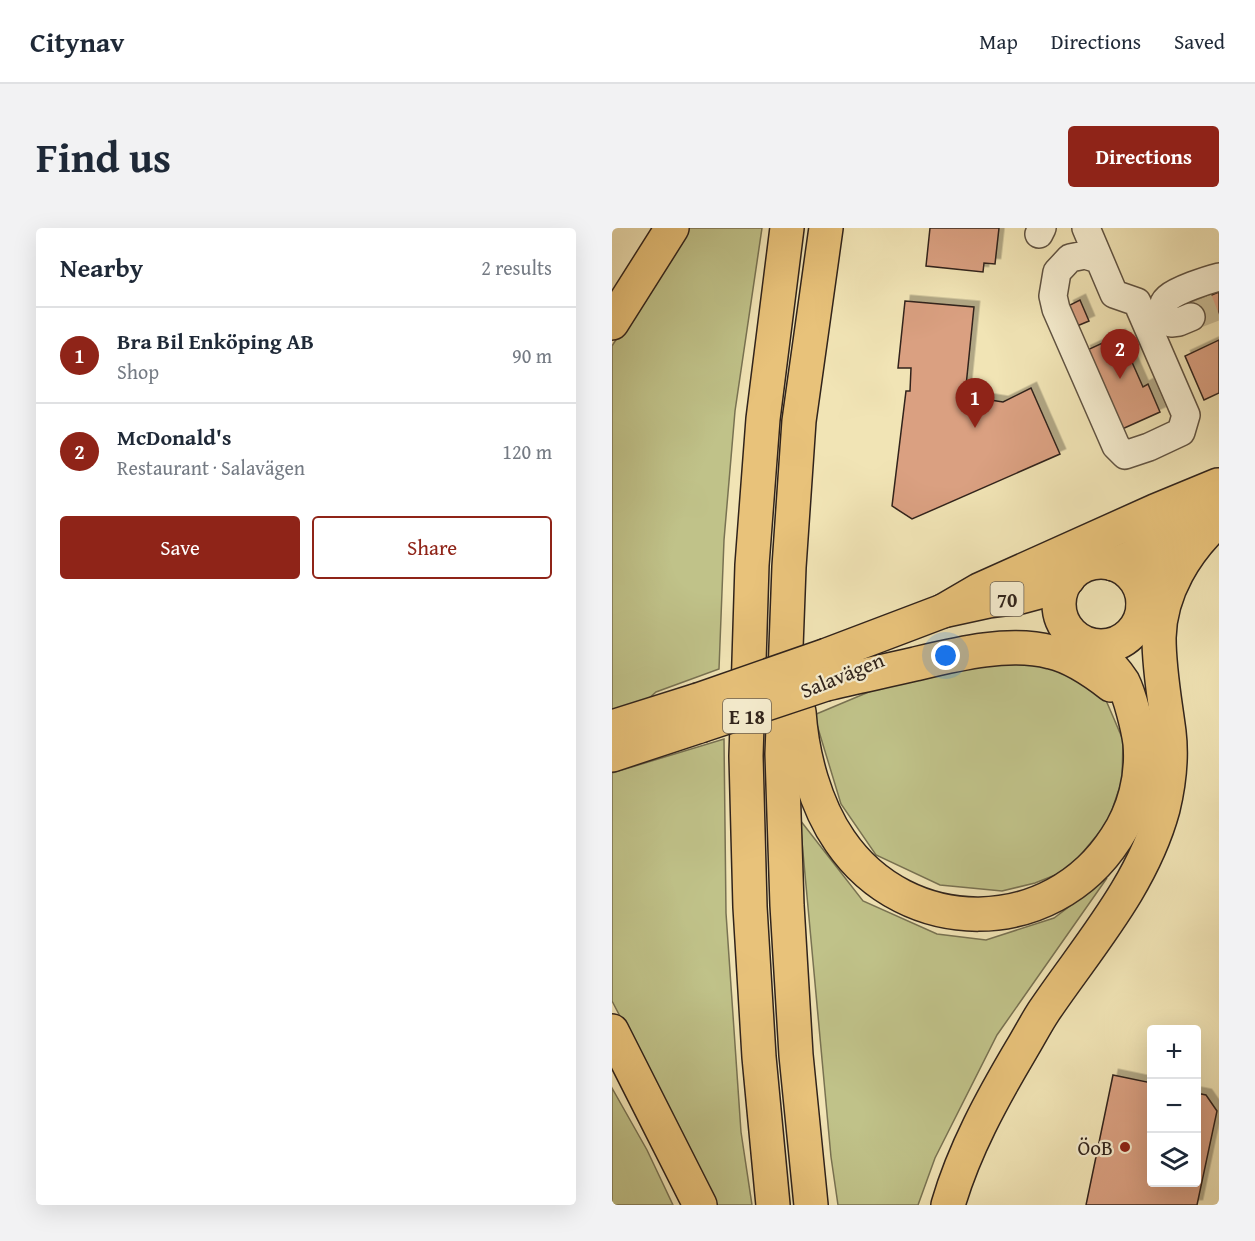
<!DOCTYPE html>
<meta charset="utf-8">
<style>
:root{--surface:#fff;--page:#f2f2f3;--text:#1f2937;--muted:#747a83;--line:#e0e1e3;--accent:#8f2418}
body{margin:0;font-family:"Gentium Book Plus",serif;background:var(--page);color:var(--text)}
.controls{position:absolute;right:18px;bottom:18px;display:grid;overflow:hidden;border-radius:6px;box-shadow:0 6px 24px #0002}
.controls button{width:54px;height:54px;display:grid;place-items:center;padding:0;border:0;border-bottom:2px solid var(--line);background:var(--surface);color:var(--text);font:30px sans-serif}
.you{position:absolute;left:334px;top:428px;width:21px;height:21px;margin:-15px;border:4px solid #fff;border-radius:50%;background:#1a73e8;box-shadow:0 0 0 9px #1a73e833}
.badge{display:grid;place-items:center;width:39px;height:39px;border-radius:50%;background:var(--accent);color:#fff;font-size:20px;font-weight:700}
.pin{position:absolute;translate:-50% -50px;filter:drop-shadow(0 2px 3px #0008)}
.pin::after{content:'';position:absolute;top:32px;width:21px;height:18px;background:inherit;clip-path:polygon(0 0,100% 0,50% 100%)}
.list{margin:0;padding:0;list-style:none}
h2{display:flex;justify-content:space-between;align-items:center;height:78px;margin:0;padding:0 24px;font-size:26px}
h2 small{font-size:20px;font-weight:400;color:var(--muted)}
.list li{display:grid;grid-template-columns:39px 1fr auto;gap:18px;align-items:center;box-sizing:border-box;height:96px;padding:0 24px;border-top:2px solid var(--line)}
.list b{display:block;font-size:22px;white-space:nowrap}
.list p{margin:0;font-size:20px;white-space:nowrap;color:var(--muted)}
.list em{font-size:20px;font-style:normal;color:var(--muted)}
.actions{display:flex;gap:12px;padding:18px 24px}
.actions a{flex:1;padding:14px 0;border:2px solid var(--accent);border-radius:6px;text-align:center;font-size:21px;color:var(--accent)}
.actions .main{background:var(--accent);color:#fff}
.icon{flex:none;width:33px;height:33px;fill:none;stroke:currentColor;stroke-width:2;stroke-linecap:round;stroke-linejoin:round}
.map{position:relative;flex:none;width:607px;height:977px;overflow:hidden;border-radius:6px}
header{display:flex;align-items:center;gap:36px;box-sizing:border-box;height:84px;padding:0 30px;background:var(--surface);border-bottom:2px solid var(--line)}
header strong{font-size:28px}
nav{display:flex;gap:33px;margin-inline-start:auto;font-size:21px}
.intro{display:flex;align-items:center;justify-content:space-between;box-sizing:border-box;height:144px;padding:0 36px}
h1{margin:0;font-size:42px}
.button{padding:15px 27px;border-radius:6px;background:var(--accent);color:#fff;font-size:21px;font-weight:700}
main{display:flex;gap:36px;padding:0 36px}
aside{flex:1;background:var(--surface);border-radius:6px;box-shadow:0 6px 24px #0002}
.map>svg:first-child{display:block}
.green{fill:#c0c289;stroke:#787252;stroke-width:1.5}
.building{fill:#daa081;stroke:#30231b;stroke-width:1.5;filter:url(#shadow)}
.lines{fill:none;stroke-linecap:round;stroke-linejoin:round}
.minor-tunnel{stroke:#cabd96;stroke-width:27;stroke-dasharray:27 14;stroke-linecap:butt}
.minor-casing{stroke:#605342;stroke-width:30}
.major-casing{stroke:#30231b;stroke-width:36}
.highway-casing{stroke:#30231b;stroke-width:36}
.minor{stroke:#f6edcf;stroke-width:27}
.major{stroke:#e8c27a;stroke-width:33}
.highway{stroke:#e8c27a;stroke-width:33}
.highway-bridge-casing{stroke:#30231b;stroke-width:36;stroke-linecap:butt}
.highway-bridge{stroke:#e8c27a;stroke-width:33}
.poi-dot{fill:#8f2418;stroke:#f6edcf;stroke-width:2}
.labels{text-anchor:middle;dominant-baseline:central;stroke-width:4.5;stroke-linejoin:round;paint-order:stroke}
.shield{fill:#f6edcf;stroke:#6b6051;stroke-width:1.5}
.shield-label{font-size:20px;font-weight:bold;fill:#30231b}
.street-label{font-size:21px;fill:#30231b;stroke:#f6edcf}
.poi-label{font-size:21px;fill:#30231b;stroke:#f6edcf;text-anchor:end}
</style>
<header>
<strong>Citynav</strong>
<nav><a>Map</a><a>Directions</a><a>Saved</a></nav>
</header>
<div class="intro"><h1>Find us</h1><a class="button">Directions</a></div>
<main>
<aside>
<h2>Nearby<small>2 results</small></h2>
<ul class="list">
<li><span class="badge">1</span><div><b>Bra Bil Enköping AB</b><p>Shop</p></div><em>90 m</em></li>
<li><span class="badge">2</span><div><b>McDonald's</b><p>Restaurant · Salavägen</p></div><em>120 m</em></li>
</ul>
<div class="actions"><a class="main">Save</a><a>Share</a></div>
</aside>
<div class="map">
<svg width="607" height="977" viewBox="0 0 607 977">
<defs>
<filter id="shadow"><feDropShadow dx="5.5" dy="-5.5" stdDeviation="0" flood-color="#0004"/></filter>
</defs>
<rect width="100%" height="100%" fill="#f1e4b5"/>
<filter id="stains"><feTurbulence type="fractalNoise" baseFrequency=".00333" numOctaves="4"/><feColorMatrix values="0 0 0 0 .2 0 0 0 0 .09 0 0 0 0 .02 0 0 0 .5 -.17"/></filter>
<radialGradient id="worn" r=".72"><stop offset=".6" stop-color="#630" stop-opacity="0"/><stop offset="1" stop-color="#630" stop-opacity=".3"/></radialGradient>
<g class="green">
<polygon points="75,0 150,0 123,183 112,312 107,441 44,464 34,473 0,483 0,118"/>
<polygon points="406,432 452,438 490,463 511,512 510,552 496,594 456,642 423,655 390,663 328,657 264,627 229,576 202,487 271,458 344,438"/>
<polygon points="112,511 114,685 129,904 140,977 103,977 82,930 0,773 0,545"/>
<polygon points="188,592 251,673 325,706 374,712 442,690 495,650 385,807 323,930 306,977 226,977 219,929"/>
<polygon points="0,860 35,922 61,977 0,977"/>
</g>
<g class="building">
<polygon points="318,0 387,0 383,36 372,35 371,44 314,38"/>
<polygon points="607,64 607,90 584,100 574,78"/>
<polygon points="468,72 477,93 465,98 456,78"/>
<polygon points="293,73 362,79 353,168 391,174 419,160 448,226 300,291 280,278 294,163 298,163 299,140 286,140"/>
<polygon points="508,107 531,159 536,156 548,184 508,202 473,123"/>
<polygon points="607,112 607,165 592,172 573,128"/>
<polygon points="501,847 540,855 540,954 584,954 584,865 594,867 605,883 585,977 474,977"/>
</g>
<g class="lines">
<polyline class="minor-tunnel" points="579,89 607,78"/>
<g class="minor-casing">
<g id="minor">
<polyline points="474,0 502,66 525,74 574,187 569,204 537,219 513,227 504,218 444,81 441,68 445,44 458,30 473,27 486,31"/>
<polyline points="427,6 430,0"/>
<path d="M 579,89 L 567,94 L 559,95 C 551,89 547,78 556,70 C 565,62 595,52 607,49"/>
</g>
</g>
<g class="major-casing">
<g id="major">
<path d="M 501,336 C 530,329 545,310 566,290 C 577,281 588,272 599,263"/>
<path d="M 531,377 C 542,352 554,330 573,311"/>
</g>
</g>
<g class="highway-casing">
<g id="highway">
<polyline points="0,95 60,0"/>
<circle cx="489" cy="376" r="42"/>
<polyline points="331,383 367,362 543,283 606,257"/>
<polyline points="215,427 331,383 377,373 408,369 434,362 456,351"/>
<path d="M 214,456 C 243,449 273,443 303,436 C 345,426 397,413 439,424 C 461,429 481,443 499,457"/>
<path d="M 187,484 C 190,527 203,577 228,613 C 295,711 439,711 504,610 C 522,583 531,549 528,515 C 526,500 518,468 511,454 C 502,440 490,428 478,417"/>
<polyline points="0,499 86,472"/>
<polyline points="0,527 88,498"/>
<polyline points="0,803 88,977"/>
<polyline points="161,977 147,829 138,679 134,528 140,337 151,191 175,0"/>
<polyline points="199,977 184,827 175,677 170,526 177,339 187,193 214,0"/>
<path d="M 336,977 C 352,922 380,871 409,822 C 417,809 424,795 432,783 C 476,718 530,658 551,581 C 557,556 560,529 557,504 C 553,473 547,442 547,410 C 548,364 574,322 607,292"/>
</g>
</g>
<use href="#minor" class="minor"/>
<use href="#major" class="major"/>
<use href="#highway" class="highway"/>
<g class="highway-bridge-casing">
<g id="highway-bridge">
<polyline points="86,472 215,427"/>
<polyline points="88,498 214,456"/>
</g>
</g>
<use href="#highway-bridge" class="highway-bridge"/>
</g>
<circle class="poi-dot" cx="513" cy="919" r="6"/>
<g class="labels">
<g class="shield">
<rect x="378.5" y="354" width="33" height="34" rx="4.5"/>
<rect x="111" y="471" width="48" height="34" rx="4.5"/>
</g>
<g class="shield-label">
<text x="395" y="371">70</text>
<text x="135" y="488">E 18</text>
</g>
<g class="street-label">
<text transform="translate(230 447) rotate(-22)">Salavägen</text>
</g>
<g class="poi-label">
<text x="501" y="919">ÖoB</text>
</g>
</g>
<rect width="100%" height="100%" filter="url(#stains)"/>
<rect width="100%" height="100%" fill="url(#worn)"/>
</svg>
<div class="controls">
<button>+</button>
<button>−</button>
<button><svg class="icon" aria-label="layers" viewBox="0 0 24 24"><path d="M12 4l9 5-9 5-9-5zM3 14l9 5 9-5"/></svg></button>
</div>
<div class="you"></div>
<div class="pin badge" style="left:363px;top:200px">1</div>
<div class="pin badge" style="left:508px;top:151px">2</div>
</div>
</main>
